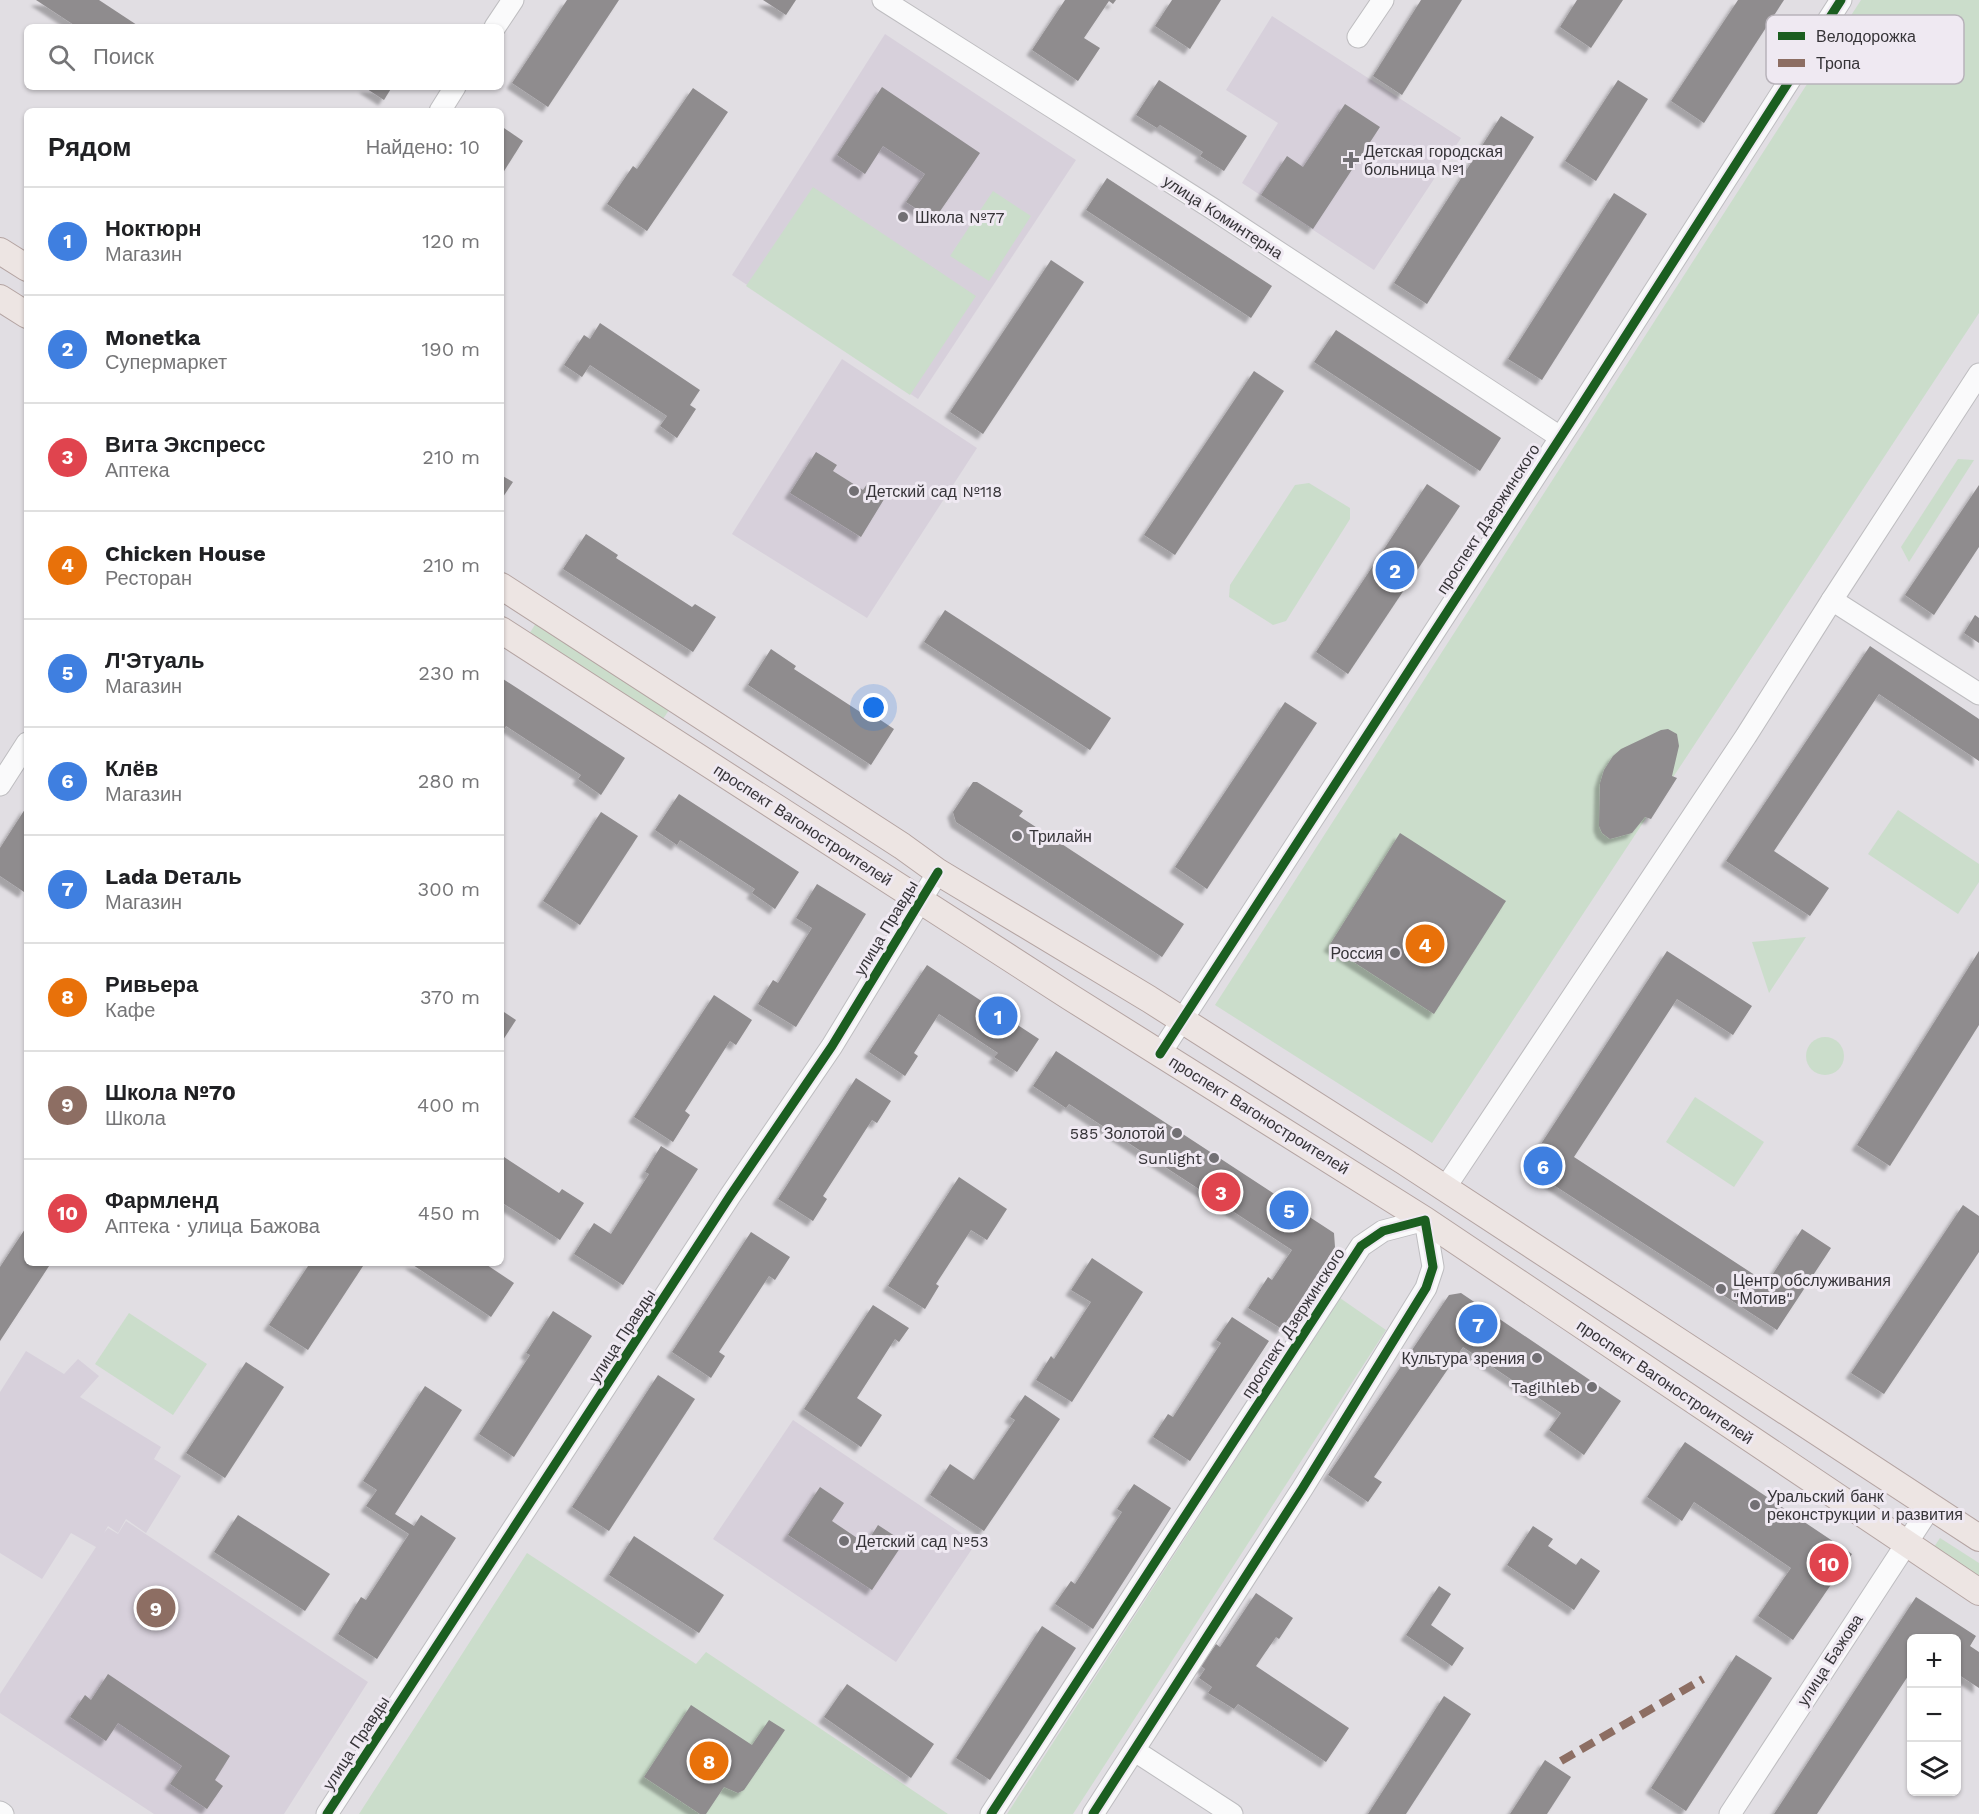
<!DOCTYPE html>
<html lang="ru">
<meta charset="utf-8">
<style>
:root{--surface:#fff;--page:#f2f2f2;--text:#202124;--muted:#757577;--line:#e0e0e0;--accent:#1a73e8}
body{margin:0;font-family:"Work Sans",sans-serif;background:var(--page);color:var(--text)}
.controls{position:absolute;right:18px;bottom:18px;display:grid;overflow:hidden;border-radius:9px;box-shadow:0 2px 4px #0004}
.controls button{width:54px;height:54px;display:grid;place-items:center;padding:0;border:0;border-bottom:2px solid var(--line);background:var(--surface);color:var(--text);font:30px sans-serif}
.you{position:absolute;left:874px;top:708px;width:21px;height:21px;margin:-15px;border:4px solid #fff;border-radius:50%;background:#1a73e8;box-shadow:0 0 0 9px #1a73e833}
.badge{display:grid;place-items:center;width:39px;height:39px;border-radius:50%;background:var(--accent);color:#fff;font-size:20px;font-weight:700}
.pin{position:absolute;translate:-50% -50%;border:3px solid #fff;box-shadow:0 2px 6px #0006}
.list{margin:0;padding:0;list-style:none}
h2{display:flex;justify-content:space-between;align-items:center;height:78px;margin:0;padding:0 24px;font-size:26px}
h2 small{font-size:20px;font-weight:400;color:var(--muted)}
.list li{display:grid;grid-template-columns:39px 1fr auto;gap:18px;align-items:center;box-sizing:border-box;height:108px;padding:0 24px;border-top:2px solid var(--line)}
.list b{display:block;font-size:22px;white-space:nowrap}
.list p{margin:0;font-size:20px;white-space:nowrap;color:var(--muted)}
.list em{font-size:20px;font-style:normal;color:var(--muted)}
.icon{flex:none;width:33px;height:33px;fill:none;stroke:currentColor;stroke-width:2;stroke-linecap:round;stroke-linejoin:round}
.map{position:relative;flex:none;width:1979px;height:1814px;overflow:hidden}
.search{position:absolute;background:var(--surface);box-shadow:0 2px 4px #0004;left:24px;top:24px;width:480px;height:66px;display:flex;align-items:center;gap:15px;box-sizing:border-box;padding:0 21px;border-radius:9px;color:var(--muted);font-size:22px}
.panel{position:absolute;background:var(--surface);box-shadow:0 2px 4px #0004;left:24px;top:108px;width:480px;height:1158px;border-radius:9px}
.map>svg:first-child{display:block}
.built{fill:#d7d0db}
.green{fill:#cbddcb}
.building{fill:#8f8c8e;filter:url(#shadow)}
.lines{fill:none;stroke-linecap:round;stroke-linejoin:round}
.minor-casing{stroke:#bebdc0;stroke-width:23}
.major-casing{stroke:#b4a4a2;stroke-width:28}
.minor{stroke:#fafafb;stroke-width:21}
.major{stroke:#ede5e3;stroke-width:26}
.quiet{stroke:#8d6e63;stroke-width:8;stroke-dasharray:15 8;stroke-linecap:butt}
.cycleway-casing{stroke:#efe9f2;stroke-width:13}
.cycleway{stroke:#1b5e20;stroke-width:9}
.poi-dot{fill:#727074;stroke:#efe9f2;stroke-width:2}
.labels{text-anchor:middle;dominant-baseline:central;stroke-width:6;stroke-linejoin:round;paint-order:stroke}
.poi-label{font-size:16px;fill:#363438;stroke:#efe9f2;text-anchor:start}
.street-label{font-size:16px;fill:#363438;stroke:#efe9f2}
.key{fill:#efe9f2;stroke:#b8b3ba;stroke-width:1.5}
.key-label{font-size:16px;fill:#363438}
</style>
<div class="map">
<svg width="1979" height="1814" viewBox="0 0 1979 1814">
<defs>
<filter id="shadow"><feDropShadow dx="-5.5" dy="5.5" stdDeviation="1.5" flood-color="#0004"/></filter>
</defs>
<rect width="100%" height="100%" fill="#e1dee3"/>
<g class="built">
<polygon points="1272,16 1461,138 1374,270 1242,183 1278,123 1226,90"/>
<polygon points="885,34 1076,160 918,399 732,275"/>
<polygon points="842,359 977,448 867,618 732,534"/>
<polygon points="26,1351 64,1374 78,1359 99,1376 80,1397 161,1447 154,1459 181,1476 146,1533 126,1519 118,1533 108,1526 104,1533 108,1528 118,1534 126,1521 368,1682 284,1814 154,1814 0,1713 0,1694 96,1547 71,1533 42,1579 0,1553 0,1392"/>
<polygon points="793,1420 976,1543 896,1662 713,1539"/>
</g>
<g class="green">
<polygon points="1861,0 1979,0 1979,313 1432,1143 1215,1005"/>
<polygon points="813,187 976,296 910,395 746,286"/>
<polygon points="993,191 1031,216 989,281 950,256"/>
<polygon points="1958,459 1974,460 1909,562 1901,547"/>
<polygon points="1309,483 1350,508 1350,519 1286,621 1273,625 1229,597 1230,585 1295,485"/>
<polygon points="536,623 669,710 661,722 528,636"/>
<polygon points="1898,810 1979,864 1979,882 1958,914 1868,854"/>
<polygon points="1806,937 1769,993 1752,942"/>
<circle cx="1825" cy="1056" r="19"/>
<polygon points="1695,1097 1764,1142 1734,1187 1666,1142"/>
<polygon points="1340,1298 1386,1330 1073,1814 1007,1814"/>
<polygon points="129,1313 207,1364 173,1415 95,1364"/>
<polygon points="1940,1538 1979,1563 1979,1585 1930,1553"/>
<polygon points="527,1553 696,1664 706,1652 948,1814 359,1814"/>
</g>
<g class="building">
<polygon points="36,0 99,0 140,27 77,27"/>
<polygon points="567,0 619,0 548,107 512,83"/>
<polygon points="763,0 796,0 786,15"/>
<polygon points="1065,0 1116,0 1113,4 1109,1 1084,38 1100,48 1078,81 1032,50"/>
<polygon points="1172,0 1221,0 1190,49 1155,26"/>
<polygon points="1421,0 1462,0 1402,95 1373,76"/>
<polygon points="1577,0 1623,0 1591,48 1560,27"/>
<polygon points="1738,0 1784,0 1704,123 1671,101"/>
<polygon points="1159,80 1247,136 1224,171 1200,156 1203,152 1160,125 1157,128 1136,115"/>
<polygon points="1618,80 1648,99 1596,181 1565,161"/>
<polygon points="364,87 392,87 384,100"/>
<polygon points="882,87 980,153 934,220 906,202 925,174 883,146 865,174 837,155"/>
<polygon points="693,88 728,112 647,231 607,204 633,166 637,169"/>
<polygon points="1345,104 1380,127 1313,229 1261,195 1287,156 1303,167"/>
<polygon points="1501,116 1534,137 1427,304 1394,283"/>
<polygon points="501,126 523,141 501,176"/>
<polygon points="1107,178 1272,286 1251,318 1086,210"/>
<polygon points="1614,193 1647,214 1542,380 1508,359"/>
<polygon points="1051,260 1084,282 983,434 950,412"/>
<polygon points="600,323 700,390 690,405 696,409 677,438 660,426 667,416 590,365 582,377 564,365 584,335 590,339"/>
<polygon points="1336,330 1501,438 1480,471 1314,362"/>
<polygon points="1254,371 1284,391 1175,555 1144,535"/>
<polygon points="816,452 837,465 833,471 863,490 867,484 886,496 861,537 790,493"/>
<polygon points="501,475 513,482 501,500"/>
<polygon points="1427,484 1460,506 1348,674 1316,652"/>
<polygon points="1979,485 1979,547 1934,615 1905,595"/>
<polygon points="586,534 618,555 616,558 692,607 695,604 716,617 693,652 563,569"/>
<polygon points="945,610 1111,718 1090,750 924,642"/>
<polygon points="1975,615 1979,618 1979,643 1964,633"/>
<polygon points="1870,646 1979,719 1979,761 1879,694 1774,851 1829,888 1810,916 1726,861"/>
<polygon points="771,649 796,666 794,669 871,719 873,715 894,729 871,765 748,685"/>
<polygon points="503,679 625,758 601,795 578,779 581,775 506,726 503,731 501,729 501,681"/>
<polygon points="1285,702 1317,723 1207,889 1175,867"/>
<polygon points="1668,729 1677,734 1679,746 1672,776 1677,778 1651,819 1645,817 1632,833 1610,839 1602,833 1599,826 1600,783 1604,770 1613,756 1621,749 1661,730"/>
<polygon points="973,782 977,782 1023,811 1019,816 1184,924 1162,957 956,822 953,812"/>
<polygon points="679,794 799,872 775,909 752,893 755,889 680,840 677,845 655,830"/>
<polygon points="27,806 27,887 24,892 0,876 0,848"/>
<polygon points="601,812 638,836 580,925 543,901"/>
<polygon points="1400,833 1506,901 1434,1014 1329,946"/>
<polygon points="817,884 866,914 796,1027 758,1004 773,980 778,983 812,928 796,918"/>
<polygon points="1667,951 1752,1006 1733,1035 1677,999 1574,1157 1767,1283 1802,1229 1831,1248 1777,1330 1526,1167"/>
<polygon points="1979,951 1979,1025 1890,1166 1857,1145"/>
<polygon points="927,965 1039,1039 1017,1072 994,1057 998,1053 939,1014 914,1053 918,1056 905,1076 869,1052"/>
<polygon points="714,995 752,1020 736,1045 730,1041 685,1111 690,1115 673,1142 634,1117"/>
<polygon points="501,1010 516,1020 501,1043"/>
<polygon points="1056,1051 1334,1233 1335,1247 1282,1329 1248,1308 1268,1277 1272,1280 1292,1250 1069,1104 1066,1108 1033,1086"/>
<polygon points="856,1078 891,1101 877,1123 872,1120 823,1196 827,1199 813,1221 778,1199"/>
<polygon points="661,1146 698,1169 623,1285 574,1254 594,1223 611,1234 649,1174 645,1172"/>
<polygon points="501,1155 559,1193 562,1189 584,1203 560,1240 501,1202"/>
<polygon points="959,1177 1007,1209 987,1240 971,1230 936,1284 939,1286 925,1309 888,1286"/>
<polygon points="1963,1205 1979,1216 1979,1252 1884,1394 1851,1373"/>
<polygon points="27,1226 27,1263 51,1263 0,1341 0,1267"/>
<polygon points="751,1232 790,1257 775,1280 769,1276 719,1352 725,1356 711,1378 672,1352"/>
<polygon points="1092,1258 1143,1292 1072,1402 1036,1380 1051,1356 1054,1359 1091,1302 1071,1290"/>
<polygon points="310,1263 365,1263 308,1350 269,1325"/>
<polygon points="410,1263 484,1263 514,1283 491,1317"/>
<polygon points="1461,1293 1621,1401 1584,1455 1549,1430 1561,1413 1463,1347 1374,1477 1382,1482 1368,1502 1328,1475 1449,1295"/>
<polygon points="873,1305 909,1328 899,1342 895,1339 857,1398 882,1415 861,1447 804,1409"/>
<polygon points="553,1311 592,1336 514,1457 479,1434 530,1355 526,1353"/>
<polygon points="1232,1317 1269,1341 1190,1461 1153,1437 1168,1414 1173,1417 1221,1343 1216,1340"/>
<polygon points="246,1362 284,1387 225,1478 186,1453"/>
<polygon points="658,1375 695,1399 609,1531 572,1507"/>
<polygon points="425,1386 462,1410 395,1514 414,1526 421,1515 456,1538 377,1659 338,1634 361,1597 366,1600 409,1534 366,1506 377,1490 363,1481"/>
<polygon points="1025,1395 1060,1419 984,1531 930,1495 950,1464 974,1480 1015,1420 1010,1417"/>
<polygon points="1685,1442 1852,1554 1793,1640 1758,1616 1791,1568 1694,1502 1682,1521 1647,1497"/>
<polygon points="1134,1484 1171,1508 1093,1629 1055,1604 1071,1581 1075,1584 1122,1512 1117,1509"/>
<polygon points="820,1487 844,1503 832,1521 866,1544 878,1525 904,1542 872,1590 788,1535"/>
<polygon points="238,1515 330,1574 305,1611 214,1552"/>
<polygon points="1533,1526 1553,1539 1548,1546 1576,1565 1581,1558 1600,1571 1574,1610 1507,1565"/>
<polygon points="634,1536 724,1595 699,1633 609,1575"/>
<polygon points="1439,1586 1451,1594 1431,1625 1464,1648 1452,1666 1406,1635"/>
<polygon points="1256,1593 1293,1618 1279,1639 1276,1637 1256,1666 1349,1728 1326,1762 1238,1704 1234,1709 1208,1693 1212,1687 1199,1678 1205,1669 1201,1666 1216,1644 1220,1647"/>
<polygon points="1916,1597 1976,1636 1970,1646 1979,1652 1979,1688 1956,1673 1956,1638 1912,1638 1912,1670 1817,1814 1774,1814"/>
<polygon points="1042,1626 1076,1648 990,1780 956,1758"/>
<polygon points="1736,1655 1772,1678 1686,1811 1651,1788"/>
<polygon points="108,1674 230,1756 215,1780 223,1786 207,1809 170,1784 182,1766 118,1723 106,1741 70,1717 85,1695 91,1700"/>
<polygon points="847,1684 934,1744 911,1778 824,1717"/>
<polygon points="1444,1696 1471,1714 1406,1814 1368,1814"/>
<polygon points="691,1705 752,1745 769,1720 785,1730 744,1790 738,1793 724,1787 706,1814 700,1814 644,1777"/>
<polygon points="1545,1760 1571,1777 1547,1814 1510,1814"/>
</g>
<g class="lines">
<g class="minor-casing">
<g id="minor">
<polyline points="883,0 1213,209 1560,437"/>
<polyline points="495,27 513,0"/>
<polyline points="1358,37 1383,0"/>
<polyline points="440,111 455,87"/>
<polyline points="1832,600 1979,694"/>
<polyline points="0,785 27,743"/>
<polyline points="1160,1054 1577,412 1841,0"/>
<polyline points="1445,1188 1746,736 1832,600 1979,374"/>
<polyline points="1135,1751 1232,1814"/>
<polyline points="0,1812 3,1814"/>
<polyline points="327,1814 730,1196 832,1046 938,872"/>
<polyline points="991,1814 1361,1246 1383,1231 1425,1220 1433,1267 1426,1288 1302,1489 1093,1814"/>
<polyline points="1730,1814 1931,1506"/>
</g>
</g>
<g class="major-casing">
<g id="major">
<polyline points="0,251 27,268"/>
<polyline points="0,298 27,315"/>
<polyline points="501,586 902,846 938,872 1149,999 1405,1162 1979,1538"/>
<polyline points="501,630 1070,997 1425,1220 1979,1592"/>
</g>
</g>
<use href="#minor" class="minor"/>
<use href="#major" class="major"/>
<polyline class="quiet" points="1561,1761 1703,1679"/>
<g class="cycleway-casing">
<g id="cycleway">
<polyline points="1160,1054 1577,412 1841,0"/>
<polyline points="327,1814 730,1196 832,1046 938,872"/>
<polyline points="991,1814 1361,1246 1383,1231 1425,1220 1433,1267 1426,1288 1302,1489 1093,1814"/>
</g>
</g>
<use href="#cycleway" class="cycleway"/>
</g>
<g class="poi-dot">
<path d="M1348 151h6v6h6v6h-6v6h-6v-6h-6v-6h6z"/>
<circle cx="903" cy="217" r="6"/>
<circle cx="854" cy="491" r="6"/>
<circle cx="1017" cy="836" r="6"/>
<circle cx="1395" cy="953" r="6"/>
<circle cx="1177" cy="1133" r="6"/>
<circle cx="1214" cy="1158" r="6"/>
<circle cx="1721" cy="1289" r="6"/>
<circle cx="1537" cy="1358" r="6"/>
<circle cx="1592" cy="1387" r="6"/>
<circle cx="1755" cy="1505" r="6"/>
<circle cx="844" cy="1541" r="6"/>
</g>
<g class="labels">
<g class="poi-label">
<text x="1364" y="151">Детская городская<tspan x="1364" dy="18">больница №1</tspan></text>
<text x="915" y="217">Школа №77</text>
<text x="866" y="491">Детский сад №118</text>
<text x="1029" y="836">Трилайн</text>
<text x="1383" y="953" text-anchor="end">Россия</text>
<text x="1165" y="1133" text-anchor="end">585 Золотой</text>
<text x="1202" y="1158" text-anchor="end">Sunlight</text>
<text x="1733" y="1280">Центр обслуживания<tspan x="1733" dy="18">"Мотив"</tspan></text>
<text x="1525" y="1358" text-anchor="end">Культура зрения</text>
<text x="1580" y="1387" text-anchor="end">Tagilhleb</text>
<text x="1767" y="1496">Уральский банк<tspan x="1767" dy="18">реконструкции и развития</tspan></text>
<text x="856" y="1541">Детский сад №53</text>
</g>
<g class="street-label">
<text transform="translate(1223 217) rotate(33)">улица Коминтерна</text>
<text transform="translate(1488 519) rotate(-57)">проспект Дзержинского</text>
<text transform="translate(803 825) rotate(33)">проспект Вагоностроителей</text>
<text transform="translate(886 928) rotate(-59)">улица Правды</text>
<text transform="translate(1259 1115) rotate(32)">проспект Вагоностроителей</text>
<text transform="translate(1293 1323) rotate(-57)">проспект Дзержинского</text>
<text transform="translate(622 1336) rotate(-57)">улица Правды</text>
<text transform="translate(1665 1382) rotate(34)">проспект Вагоностроителей</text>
<text transform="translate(1830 1660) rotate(-57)">улица Бажова</text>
<text transform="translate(356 1743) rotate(-57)">улица Правды</text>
</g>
</g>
<rect x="1766" y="15" width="198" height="69" rx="9" class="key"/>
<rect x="1778" y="32" width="27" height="8" fill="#1b5e20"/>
<rect x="1778" y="59" width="27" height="8" fill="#8d6e63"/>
<g class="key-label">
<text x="1816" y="42">Велодорожка</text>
<text x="1816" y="69">Тропа</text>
</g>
</svg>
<div class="controls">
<button>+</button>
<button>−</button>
<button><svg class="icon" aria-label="layers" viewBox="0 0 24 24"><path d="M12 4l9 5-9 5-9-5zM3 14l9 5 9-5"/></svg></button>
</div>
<div class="you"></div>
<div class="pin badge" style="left:998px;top:1016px;background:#3f7fe0">1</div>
<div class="pin badge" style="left:1395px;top:570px;background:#3f7fe0">2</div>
<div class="pin badge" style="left:1221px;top:1192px;background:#e0444e">3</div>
<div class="pin badge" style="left:1425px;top:944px;background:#e8710a">4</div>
<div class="pin badge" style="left:1289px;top:1210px;background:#3f7fe0">5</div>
<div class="pin badge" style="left:1543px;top:1166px;background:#3f7fe0">6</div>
<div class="pin badge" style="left:1478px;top:1324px;background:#3f7fe0">7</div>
<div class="pin badge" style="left:709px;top:1761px;background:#e8710a">8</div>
<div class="pin badge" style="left:156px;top:1608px;background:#8d6e63">9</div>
<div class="pin badge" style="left:1829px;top:1563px;background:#e0444e">10</div>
<div class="search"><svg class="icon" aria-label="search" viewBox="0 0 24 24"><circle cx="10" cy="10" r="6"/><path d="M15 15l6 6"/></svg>Поиск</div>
<section class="panel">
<h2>Рядом<small>Найдено: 10</small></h2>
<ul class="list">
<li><span class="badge" style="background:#3f7fe0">1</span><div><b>Ноктюрн</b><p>Магазин</p></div><em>120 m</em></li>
<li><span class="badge" style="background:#3f7fe0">2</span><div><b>Monetka</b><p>Супермаркет</p></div><em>190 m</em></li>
<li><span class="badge" style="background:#e0444e">3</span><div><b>Вита Экспресс</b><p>Аптека</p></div><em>210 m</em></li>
<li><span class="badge" style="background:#e8710a">4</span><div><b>Chicken House</b><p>Ресторан</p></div><em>210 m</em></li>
<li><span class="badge" style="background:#3f7fe0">5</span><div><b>Л'Этуаль</b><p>Магазин</p></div><em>230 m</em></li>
<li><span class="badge" style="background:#3f7fe0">6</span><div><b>Клёв</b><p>Магазин</p></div><em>280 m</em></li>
<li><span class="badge" style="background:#3f7fe0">7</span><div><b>Lada Dеталь</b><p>Магазин</p></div><em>300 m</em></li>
<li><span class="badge" style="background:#e8710a">8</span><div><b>Ривьера</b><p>Кафе</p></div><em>370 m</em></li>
<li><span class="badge" style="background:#8d6e63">9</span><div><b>Школа №70</b><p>Школа</p></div><em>400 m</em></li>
<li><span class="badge" style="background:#e0444e">10</span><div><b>Фармленд</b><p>Аптека · улица Бажова</p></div><em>450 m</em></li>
</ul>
</section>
</div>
